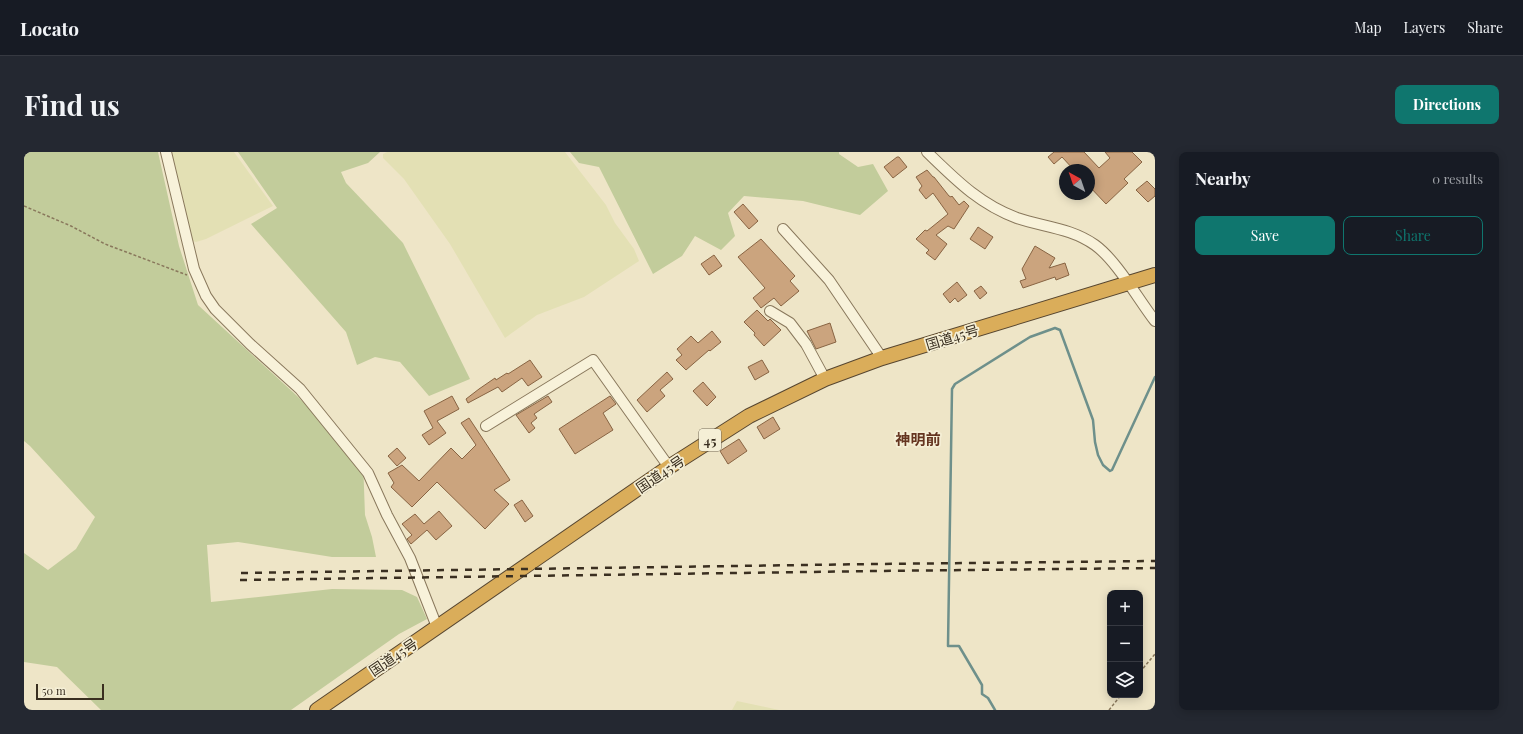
<!DOCTYPE html>
<meta charset="utf-8">
<style>
:root{--surface:#171b24;--page:#242831;--text:#f1f3f6;--muted:#9ea1a6;--line:#363941;--accent:#0f766e}
body{margin:0;font-family:"Playfair Display","Noto Sans JP",serif;background:var(--page);color:var(--text)}
.controls{position:absolute;right:12px;bottom:12px;display:grid;overflow:hidden;border-radius:8px;box-shadow:0 2px 10px #0003}
.controls button{width:36px;height:36px;display:grid;place-items:center;padding:0;border:0;border-bottom:1px solid var(--line);background:var(--surface);color:var(--text);font:20px sans-serif}
.compass{position:absolute;left:1035px;top:12px;width:36px;height:36px;border-radius:50%;background:var(--surface);box-shadow:0 2px 10px #0003;rotate:320deg}
.scale{position:absolute;left:12px;bottom:10px;width:68px;box-sizing:border-box;padding-left:4px;border:2px solid #3a2f20;border-top:0;font-size:11px;line-height:14px;white-space:nowrap;color:#3a2f20;-webkit-text-stroke:3px #f5efd6;paint-order:stroke}
.list{margin:0;padding:0;list-style:none}
h2{display:flex;justify-content:space-between;align-items:center;height:52px;margin:0;padding:0 16px;font-size:17px}
h2 small{font-size:13px;font-weight:400;color:var(--muted)}
.actions{display:flex;gap:8px;padding:12px 16px}
.actions a{flex:1;padding:9px 0;border:1px solid var(--accent);border-radius:8px;text-align:center;font-size:14px;color:var(--accent)}
.actions .main{background:var(--accent);color:#fff}
.icon{flex:none;width:22px;height:22px;fill:none;stroke:currentColor;stroke-width:2;stroke-linecap:round;stroke-linejoin:round}
.map{position:relative;flex:none;width:1131px;height:558px;overflow:hidden;border-radius:8px}
header{display:flex;align-items:center;gap:24px;box-sizing:border-box;height:56px;padding:0 20px;background:var(--surface);border-bottom:1px solid var(--line)}
header strong{font-size:19px}
nav{display:flex;gap:22px;margin-inline-start:auto;font-size:14px}
.intro{display:flex;align-items:center;justify-content:space-between;box-sizing:border-box;height:96px;padding:0 24px}
h1{margin:0;font-size:28px}
.button{padding:10px 18px;border-radius:8px;background:var(--accent);color:#fff;font-size:14px;font-weight:700}
main{display:flex;gap:24px;padding:0 24px}
aside{flex:1;background:var(--surface);border-radius:8px;box-shadow:0 2px 10px #0003}
.map>svg:first-child{display:block}
.farmland{fill:#e3e0b4}
.green{fill:#c2cc9b}
.lines{fill:none;stroke-linecap:round;stroke-linejoin:round}
.stream{stroke:#6e908b;stroke-width:2.5}
.building{fill:#cba47e;stroke:#886443}
.minor-casing{stroke:#89785c;stroke-width:12}
.highway-casing{stroke:#574630;stroke-width:16}
.path{stroke:#89785c;stroke-width:1.5;stroke-dasharray:3 2;stroke-linecap:butt}
.minor{stroke:#f8f2da;stroke-width:10}
.highway{stroke:#daad5a;stroke-width:14}
.rail{stroke:#3a2f20;stroke-width:2.5;stroke-dasharray:7 7;stroke-linecap:butt}
.labels{text-anchor:middle;dominant-baseline:central;stroke-width:3.5;stroke-linejoin:round;paint-order:stroke}
.shield{fill:#f5efd6;stroke:#726957;stroke-width:1}
.shield-label{font-size:13px;font-weight:bold;fill:#3a2f20}
.street-label{font-size:14px;fill:#3a2f20;stroke:#f5efd6}
.neighbourhood-label{font-size:15px;font-weight:bold;fill:#653520;stroke:#f5efd6}
</style>
<header>
<strong>Locato</strong>
<nav><a>Map</a><a>Layers</a><a>Share</a></nav>
</header>
<div class="intro"><h1>Find us</h1><a class="button">Directions</a></div>
<main>
<div class="map">
<svg width="1131" height="558" viewBox="0 0 1131 558">
<rect width="100%" height="100%" fill="#eee5c7"/>
<g class="farmland">
<polygon points="147,0 210,0 249,54 182,87 172,90 169,89 166,85"/>
<polygon points="363,0 541,0 582,53 591,71 610,97 615,109 560,145 513,163 481,186 426,92 380,27 359,6 359,2"/>
<polygon points="713,549 755,558 708,558"/>
</g>
<g class="green">
<polygon points="0,0 134,0 155,94 174,153 271,242 339,308 341,363 348,385 352,405 308,405 214,390 183,393 187,450 308,437 378,438 393,445 403,467 375,482 267,558 77,558 33,515 0,510 0,401 24,418 52,397 71,365 6,294 0,289"/>
<polygon points="214,0 356,0 344,11 317,20 322,31 379,91 446,227 405,244 376,210 351,205 333,213 322,180 227,72 253,56"/>
<polygon points="546,0 815,0 815,2 834,15 849,12 864,39 836,63 779,49 720,44 704,61 711,84 697,98 671,84 658,104 629,122 575,15 555,11"/>
</g>
<g class="lines">
<polyline class="stream" points="971,558 964,546 958,542 958,533 935,494 924,494 928,237 931,232 1006,185 1031,176 1036,178 1069,268 1071,290 1074,303 1079,313 1086,319 1088,318 1131,225"/>
</g>
<g class="building">
<polygon points="1030,0 1060,0 1075,16 1086,6 1081,0 1108,0 1118,10 1100,27 1104,31 1082,52 1065,34 1065,18 1050,18 1038,5 1030,12 1024,5"/>
<polygon points="873,5 875,5 883,15 869,26 860,15"/>
<polygon points="903,18 909,25 910,25 925,44 927,45 928,44 935,53 940,49 945,54 930,77 924,74 912,83 923,92 911,108 902,101 905,98 892,87 901,78 903,79 924,62 909,41 902,47 895,38 898,34 892,25"/>
<polygon points="1123,29 1131,37 1131,44 1124,50 1112,38"/>
<polygon points="719,52 734,69 725,77 710,60"/>
<polygon points="954,75 969,85 961,97 946,87"/>
<polygon points="737,87 771,124 766,129 775,139 757,154 750,146 737,156 729,146 741,136 714,105"/>
<polygon points="1011,94 1031,106 1025,116 1041,111 1045,123 1032,128 1031,125 999,136 996,129 1002,127 998,117"/>
<polygon points="690,103 698,114 685,123 677,112"/>
<polygon points="933,130 943,143 934,150 931,146 926,151 919,142"/>
<polygon points="957,134 963,141 956,147 950,139"/>
<polygon points="733,158 744,169 746,167 757,178 740,194 730,183 731,181 720,170"/>
<polygon points="806,171 812,190 792,197 783,179"/>
<polygon points="688,179 697,190 686,199 685,198 662,218 652,208 658,203 653,197 667,184 674,191"/>
<polygon points="506,208 518,225 504,234 498,226 478,240 474,235 444,251 442,247 455,237 471,226 472,228 483,221 484,222"/>
<polygon points="738,208 745,220 731,228 724,215"/>
<polygon points="643,220 649,227 636,238 641,244 623,260 613,248"/>
<polygon points="679,230 692,245 683,254 669,239"/>
<polygon points="428,244 435,257 413,269 422,281 405,293 398,283 409,276 400,259"/>
<polygon points="524,244 528,250 510,262 513,266 507,271 511,276 505,281 492,263"/>
<polygon points="586,244 592,252 579,261 589,278 551,302 535,277"/>
<polygon points="749,265 756,277 740,287 733,275"/>
<polygon points="445,266 486,328 470,338 485,352 461,377 413,330 388,355 367,335 370,331 364,321 378,313 395,329 427,296 438,307 452,293 437,271"/>
<polygon points="715,287 723,299 704,312 696,299"/>
<polygon points="373,296 382,306 373,314 364,304"/>
<polygon points="498,348 509,364 501,370 490,353"/>
<polygon points="415,359 428,374 412,388 403,378 387,392 383,387 388,383 378,372 391,362 400,372"/>
</g>
<g class="lines">
<g class="minor-casing">
<g id="minor">
<polyline points="142,0 170,117 182,144 191,157 226,192 276,237 344,321 363,363 386,406 413,475"/>
<path d="M 903,0 C 931,27 955,52 993,66 C 1020,75 1047,76 1071,93 C 1093,109 1114,147 1131,169"/>
<polyline points="759,77 805,128 858,206"/>
<polyline points="746,159 766,171 782,192 801,227"/>
<polyline points="462,274 569,208 645,315"/>
</g>
</g>
<g class="highway-casing">
<polyline id="highway" points="293,558 645,315 725,264 801,227 858,206 1131,123"/>
</g>
<g class="path">
<polyline points="0,54 47,74 81,92 163,123"/>
<polyline points="1116,520 1131,502"/>
<polyline points="1085,558 1097,543"/>
</g>
<use href="#minor" class="minor"/>
<use href="#highway" class="highway"/>
<g class="rail">
<polyline points="217,421 852,412 1131,409"/>
<polyline points="216,428 853,419 1131,416"/>
</g>
</g>
<g class="labels">
<rect class="shield" x="675" y="277" width="22" height="22" rx="3"/>
<g class="shield-label">
<text x="686" y="288">45</text>
</g>
<g class="street-label">
<text transform="translate(928 185) rotate(-17)">国道45号</text>
<text transform="translate(636 322) rotate(-34)">国道45号</text>
<text transform="translate(369 505) rotate(-34)">国道45号</text>
</g>
<g class="neighbourhood-label">
<text x="894" y="287">神明前</text>
</g>
</g>
</svg>
<div class="controls">
<button>+</button>
<button>−</button>
<button><svg class="icon" aria-label="layers" viewBox="0 0 24 24"><path d="M12 4l9 5-9 5-9-5zM3 14l9 5 9-5"/></svg></button>
</div>
<svg class="compass" viewBox="-18 -18 36 36"><path d="M0-13l5 13h-10z" fill="#e53935"/><path d="M0 13l5-13h-10z" fill="#9ea1a6"/></svg>
<div class="scale">50 m</div>
</div>
<aside>
<h2>Nearby<small>0 results</small></h2>
<ul class="list">
</ul>
<div class="actions"><a class="main">Save</a><a>Share</a></div>
</aside>
</main>
